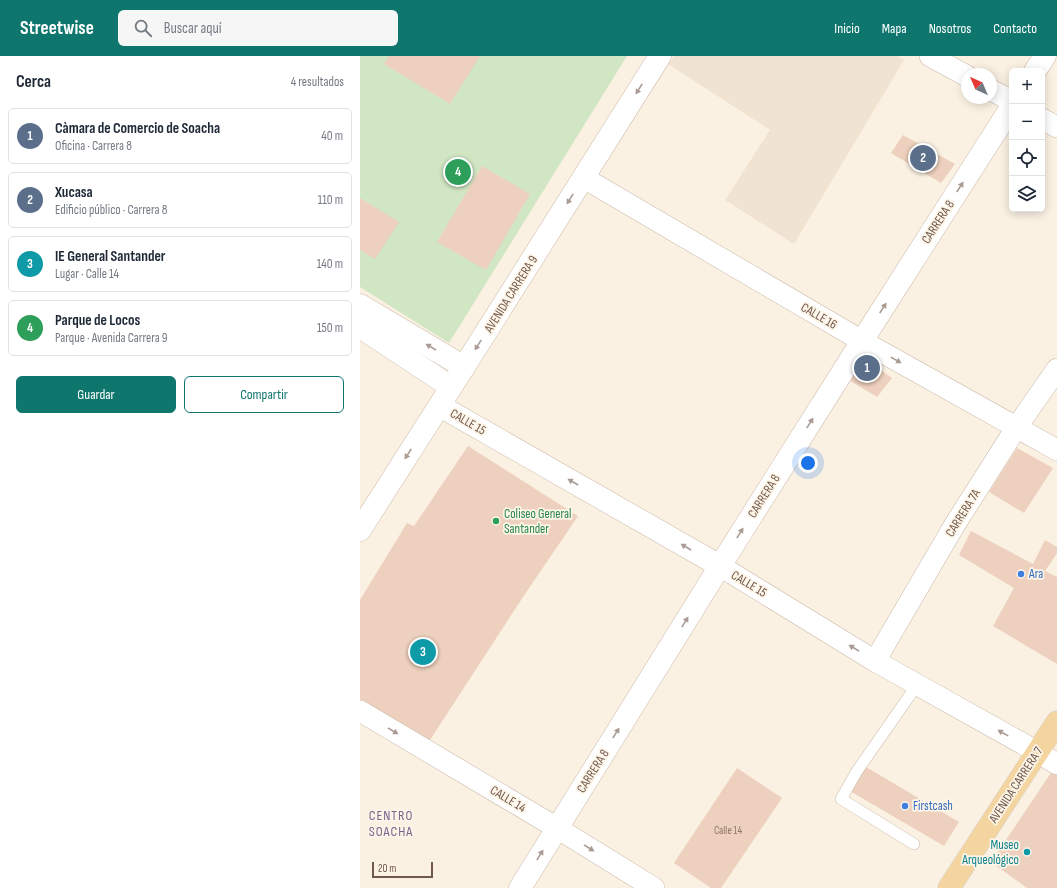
<!DOCTYPE html>
<html lang="es">
<meta charset="utf-8">
<style>
:root{--surface:#fff;--page:#f6f6f7;--text:#1f2937;--muted:#747a83;--line:#e0e1e3;--accent:#0f766e}
body{margin:0;font-family:"Sofia Sans Condensed",sans-serif;background:var(--page);color:var(--text)}
.controls{position:absolute;right:12px;top:12px;display:grid;overflow:hidden;border-radius:6px;box-shadow:0 2px 10px #0003}
.controls button{width:36px;height:36px;display:grid;place-items:center;padding:0;border:0;border-bottom:1px solid var(--line);background:var(--surface);color:var(--text);font:20px sans-serif}
.compass{position:absolute;left:601px;top:12px;width:36px;height:36px;border-radius:50%;background:var(--surface);box-shadow:0 2px 10px #0003;rotate:316deg}
.scale{position:absolute;left:12px;bottom:10px;width:61px;box-sizing:border-box;padding-left:4px;border:2px solid #70584b;border-top:0;font-size:11px;line-height:14px;white-space:nowrap;color:#70584b;-webkit-text-stroke:3px #fdf5e8;paint-order:stroke}
.you{position:absolute;left:448px;top:407px;width:14px;height:14px;margin:-10px;border:3px solid #fff;border-radius:50%;background:#1a73e8;box-shadow:0 0 0 6px #1a73e833}
.badge{display:grid;place-items:center;width:26px;height:26px;border-radius:50%;background:var(--accent);color:#fff;font-size:13px;font-weight:700}
.pin{position:absolute;translate:-50% -50%;border:2px solid #fff;box-shadow:0 1px 4px #0006}
.list{margin:0;padding:0;list-style:none}
h2{display:flex;justify-content:space-between;align-items:center;height:52px;margin:0;padding:0 16px;font-size:17px}
h2 small{font-size:13px;font-weight:400;color:var(--muted)}
.list li{display:grid;grid-template-columns:26px 1fr auto;gap:12px;align-items:center;box-sizing:border-box;height:56px;margin:0 8px 8px;padding:0 8px;border:1px solid var(--line);border-radius:6px}
.list b{display:block;font-size:15px;white-space:nowrap}
.list p{margin:0;font-size:13px;white-space:nowrap;color:var(--muted)}
.list em{font-size:13px;font-style:normal;color:var(--muted)}
.actions{display:flex;gap:8px;padding:12px 16px}
.actions a{flex:1;padding:9px 0;border:1px solid var(--accent);border-radius:6px;text-align:center;font-size:14px;color:var(--accent)}
.actions .main{background:var(--accent);color:#fff}
.icon{flex:none;width:22px;height:22px;fill:none;stroke:currentColor;stroke-width:2;stroke-linecap:round;stroke-linejoin:round}
.map{position:relative;flex:none;width:697px;height:832px;overflow:hidden}
header{display:flex;align-items:center;gap:24px;box-sizing:border-box;height:56px;padding:0 20px;background:var(--accent);color:#fff}
header strong{font-size:19px}
nav{display:flex;gap:22px;margin-inline-start:auto;font-size:14px}
.search{width:280px;height:36px;background:var(--page);display:flex;align-items:center;gap:10px;box-sizing:border-box;padding:0 14px;border-radius:6px;color:var(--muted);font-size:15px}
main{display:flex}
aside{flex:1;background:var(--surface)}
.map>svg:first-child{display:block}
.residential{fill:#f1e3d2}
.green{fill:#d1e6c3}
.building{fill:#edd0bd}
.lines{fill:none;stroke-linecap:round;stroke-linejoin:round}
.lane-casing{stroke:#cab9aa;stroke-width:12}
.street-casing{stroke:#cab9aa;stroke-width:22}
.secondary-casing{stroke:#cfbbab;stroke-width:23}
.primary-casing{stroke:#d7d0cd;stroke-width:23}
.lane{stroke:#fff;stroke-width:11}
.street{stroke:#fff;stroke-width:21}
.secondary{stroke:#fff;stroke-width:22}
.primary{stroke:#f4d5a0;stroke-width:22}
.oneway{fill:#a99b93}
.leisure-dot{fill:#2e9e5b;stroke:#fdf5e8;stroke-width:1.5}
.shop-dot{fill:#3f7fe0;stroke:#fdf5e8;stroke-width:1.5}
.culture-dot{fill:#0f9aa8;stroke:#fdf5e8;stroke-width:1.5}
.labels{text-anchor:middle;dominant-baseline:central;stroke-width:3.5;stroke-linejoin:round;paint-order:stroke}
.number-label{font-size:11px;fill:#8f7668}
.street-label{font-size:13px;fill:#70584b;stroke:#fdf5e8}
.leisure-label{font-size:13px;fill:#27864d;stroke:#fdf5e8;text-anchor:start}
.shop-label{font-size:13px;fill:#366cbe;stroke:#fdf5e8;text-anchor:start}
.culture-label{font-size:13px;fill:#0d838f;stroke:#fdf5e8;text-anchor:end}
.neighbourhood-label{font-size:14px;letter-spacing:1px;fill:#7e638c;stroke:#fdf5e8}
</style>
<header>
<strong>Streetwise</strong>
<div class="search"><svg class="icon" aria-label="search" viewBox="0 0 24 24"><circle cx="10" cy="10" r="6"/><path d="M15 15l6 6"/></svg>Buscar aquí</div>
<nav><a>Inicio</a><a>Mapa</a><a>Nosotros</a><a>Contacto</a></nav>
</header>
<main>
<aside>
<h2>Cerca<small>4 resultados</small></h2>
<ul class="list">
<li><span class="badge" style="background:#5c6f8a">1</span><div><b>Càmara de Comercio de Soacha</b><p>Oficina · Carrera 8</p></div><em>40 m</em></li>
<li><span class="badge" style="background:#5c6f8a">2</span><div><b>Xucasa</b><p>Edificio público · Carrera 8</p></div><em>110 m</em></li>
<li><span class="badge" style="background:#0f9aa8">3</span><div><b>IE General Santander</b><p>Lugar · Calle 14</p></div><em>140 m</em></li>
<li><span class="badge" style="background:#2e9e5b">4</span><div><b>Parque de Locos</b><p>Parque · Avenida Carrera 9</p></div><em>150 m</em></li>
</ul>
<div class="actions"><a class="main">Guardar</a><a>Compartir</a></div>
</aside>
<div class="map">
<svg width="697" height="832" viewBox="0 0 697 832">
<rect width="100%" height="100%" fill="#faf1e3"/>
<polygon class="residential" points="314,0 538,0 544,4 434,188 365,144 410,74 308,8"/>
<polygon class="green" points="0,0 267,0 89,287 0,231"/>
<g class="building">
<polygon points="29,0 120,0 90,48 24,8"/>
<polygon points="543,79 595,108 581,127 531,97"/>
<polygon points="122,110 170,138 126,214 77,186"/>
<polygon points="0,142 39,166 15,203 0,194"/>
<polygon points="504,302 532,322 517,341 489,324"/>
<polygon points="108,390 218,460 163,541 68,687 0,649 0,544 47,467 54,470"/>
<polygon points="657,392 693,412 664,457 629,436"/>
<polygon points="611,475 673,508 685,484 697,491 697,497 685,515 697,521 697,608 633,570 654,532 599,499"/>
<polygon points="506,711 599,766 584,790 490,735"/>
<polygon points="377,712 422,742 361,832 351,832 314,807"/>
<polygon points="693,714 697,716 697,832 667,832 631,806"/>
</g>
<g class="lines">
<g class="lane-casing">
<polyline id="lane" points="554,788 481,743 497,715 557,629"/>
</g>
<g class="street-casing">
<g id="street">
<polyline points="570,0 607,20"/>
<polyline points="631,34 652,45"/>
<polyline points="682,63 697,71"/>
<polyline points="224,122 502,285 697,394"/>
<polyline points="360,510 515,605 665,689 697,708"/>
<polyline points="515,605 594,470 656,372 697,313"/>
<polyline points="0,655 197,772 294,832"/>
</g>
</g>
<g class="secondary-casing">
<g id="secondary">
<polyline points="675,15 685,0"/>
<polyline points="0,249 104,311"/>
<polyline points="0,271 91,331"/>
<polyline points="80,350 360,510"/>
<polyline points="0,474 104,311 300,0"/>
<polyline points="160,832 360,510 502,285 652,50"/>
</g>
</g>
<g class="primary-casing">
<polyline id="primary" points="589,832 697,666"/>
</g>
<use href="#lane" class="lane"/>
<use href="#street" class="street"/>
<use href="#secondary" class="secondary"/>
<use href="#primary" class="primary"/>
</g>
<defs><path id="oneway-solid" d="M-6-.8H1V-3.2L6.5 0L1 3.2V.8H-6Z"/></defs>
<g class="oneway">
<use href="#oneway-solid" transform="translate(279 33) rotate(122)"/>
<use href="#oneway-solid" transform="translate(600 131) rotate(-57)"/>
<use href="#oneway-solid" transform="translate(210 143) rotate(122)"/>
<use href="#oneway-solid" transform="translate(523 252) rotate(-57)"/>
<use href="#oneway-solid" transform="translate(118 289) rotate(122)"/>
<use href="#oneway-solid" transform="translate(71 291) rotate(-149)"/>
<use href="#oneway-solid" transform="translate(536 304) rotate(29)"/>
<use href="#oneway-solid" transform="translate(450 367) rotate(-58)"/>
<use href="#oneway-solid" transform="translate(48 398) rotate(123)"/>
<use href="#oneway-solid" transform="translate(213 426) rotate(-150)"/>
<use href="#oneway-solid" transform="translate(380 477) rotate(-58)"/>
<use href="#oneway-solid" transform="translate(326 491) rotate(-150)"/>
<use href="#oneway-solid" transform="translate(325 566) rotate(-58)"/>
<use href="#oneway-solid" transform="translate(494 592) rotate(-149)"/>
<use href="#oneway-solid" transform="translate(33 675) rotate(31)"/>
<use href="#oneway-solid" transform="translate(256 677) rotate(-58)"/>
<use href="#oneway-solid" transform="translate(643 677) rotate(-151)"/>
<use href="#oneway-solid" transform="translate(229 792) rotate(32)"/>
<use href="#oneway-solid" transform="translate(180 799) rotate(-58)"/>
</g>
<circle class="leisure-dot" cx="136" cy="465" r="4"/>
<g class="shop-dot">
<circle cx="661" cy="518" r="4"/>
<circle cx="545" cy="750" r="4"/>
</g>
<circle class="culture-dot" cx="667" cy="796" r="4"/>
<g class="labels">
<g class="number-label">
<text x="368" y="774">Calle 14</text>
</g>
<g class="street-label">
<text transform="translate(578 166) rotate(-57)">CARRERA 8</text>
<text transform="translate(151 238) rotate(-58)">AVENIDA CARRERA 9</text>
<text transform="translate(459 260) rotate(30)">CALLE 16</text>
<text transform="translate(108 366) rotate(30)">CALLE 15</text>
<text transform="translate(404 440) rotate(-58)">CARRERA 8</text>
<text transform="translate(603 457) rotate(-58)">CARRERA 7A</text>
<text transform="translate(389 528) rotate(31)">CALLE 15</text>
<text transform="translate(233 715) rotate(-58)">CARRERA 8</text>
<text transform="translate(656 729) rotate(-57)">AVENIDA CARRERA 7</text>
<text transform="translate(148 743) rotate(31)">CALLE 14</text>
</g>
<g class="leisure-label">
<text x="144" y="458">Coliseo General<tspan x="144" dy="15">Santander</tspan></text>
</g>
<g class="shop-label">
<text x="669" y="518">Ara</text>
<text x="553" y="750">Firstcash</text>
</g>
<g class="culture-label">
<text x="659" y="789">Museo<tspan x="659" dy="15">Arqueológico</tspan></text>
</g>
<g class="neighbourhood-label">
<text x="31" y="759">CENTRO<tspan x="31" dy="16">SOACHA</tspan></text>
</g>
</g>
</svg>
<div class="controls">
<button>+</button>
<button>−</button>
<button><svg class="icon" aria-label="locate" viewBox="0 0 24 24"><circle cx="12" cy="12" r="6"/><path d="M12 2v4M12 18v4M2 12h4M18 12h4"/></svg></button>
<button><svg class="icon" aria-label="layers" viewBox="0 0 24 24"><path d="M12 4l9 5-9 5-9-5zM3 14l9 5 9-5"/></svg></button>
</div>
<svg class="compass" viewBox="-18 -18 36 36"><path d="M0-13l5 13h-10z" fill="#e53935"/><path d="M0 13l5-13h-10z" fill="#747a83"/></svg>
<div class="scale">20 m</div>
<div class="you"></div>
<div class="pin badge" style="left:507px;top:312px;background:#5c6f8a">1</div>
<div class="pin badge" style="left:563px;top:102px;background:#5c6f8a">2</div>
<div class="pin badge" style="left:63px;top:596px;background:#0f9aa8">3</div>
<div class="pin badge" style="left:98px;top:116px;background:#2e9e5b">4</div>
</div>
</main>
